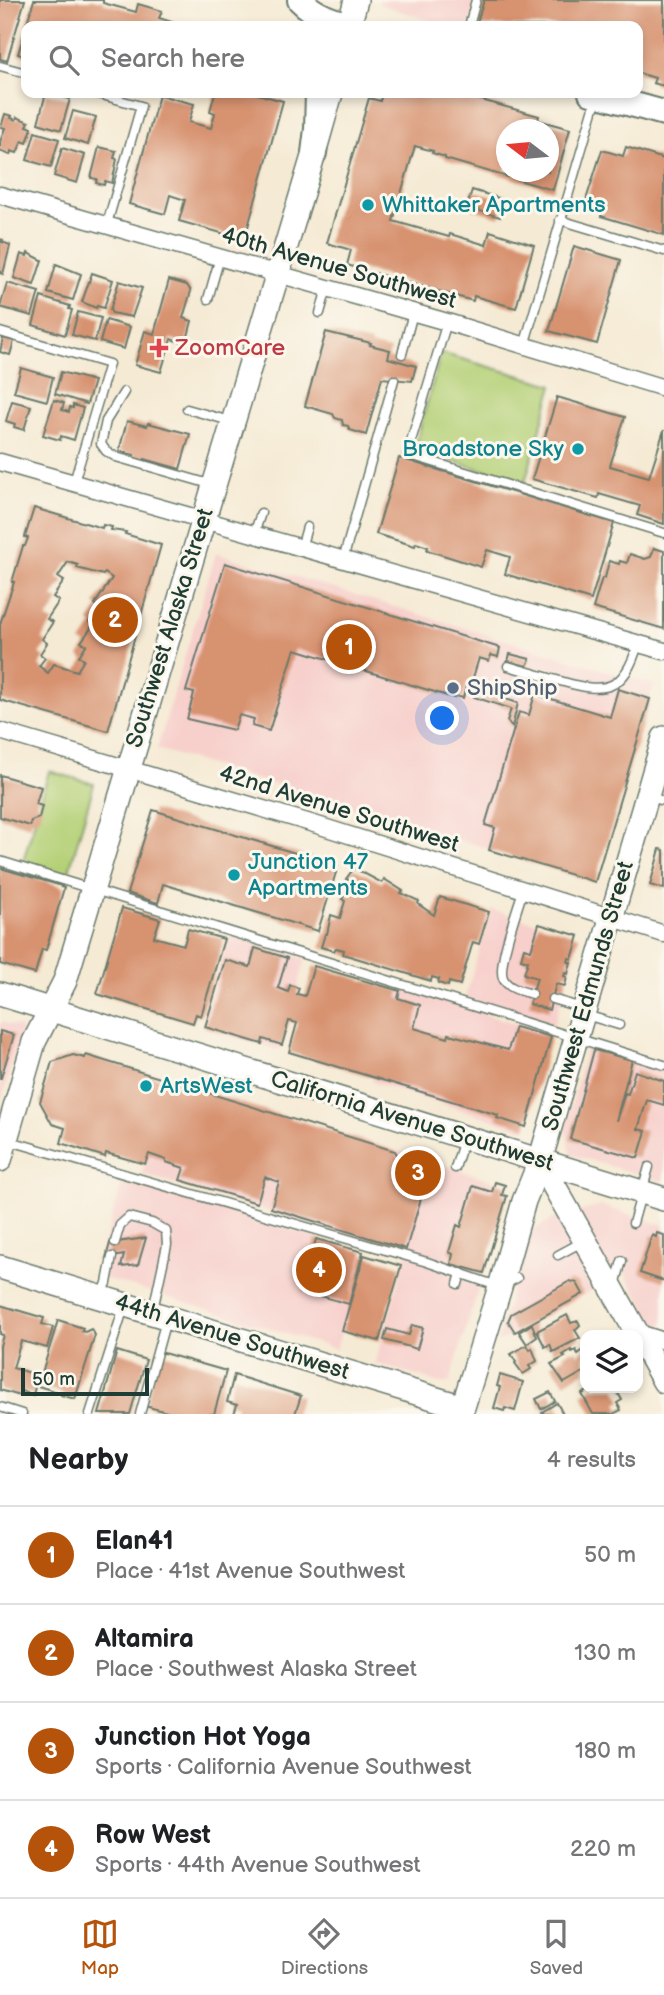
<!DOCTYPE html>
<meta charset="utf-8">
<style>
:root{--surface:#fff;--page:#f2f2f2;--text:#202124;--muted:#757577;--line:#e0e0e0;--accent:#b45309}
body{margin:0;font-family:"Balsamiq Sans",sans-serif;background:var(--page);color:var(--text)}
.controls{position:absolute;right:21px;bottom:21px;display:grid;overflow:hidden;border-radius:14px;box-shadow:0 4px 10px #0003}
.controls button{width:63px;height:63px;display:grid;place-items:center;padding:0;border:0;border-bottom:2px solid var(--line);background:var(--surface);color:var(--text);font:35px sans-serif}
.compass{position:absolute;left:496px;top:119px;width:63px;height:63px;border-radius:50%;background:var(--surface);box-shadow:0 4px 10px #0003;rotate:286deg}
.scale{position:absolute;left:21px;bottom:18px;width:128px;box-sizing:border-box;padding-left:7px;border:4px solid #1f3d34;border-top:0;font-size:19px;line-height:24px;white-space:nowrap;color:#1f3d34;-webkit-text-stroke:5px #fbf7ec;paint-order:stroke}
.you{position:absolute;left:443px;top:719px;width:24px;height:24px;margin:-18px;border:5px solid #fff;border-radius:50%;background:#1a73e8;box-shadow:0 0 0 10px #1a73e833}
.badge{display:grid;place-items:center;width:46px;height:46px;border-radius:50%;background:var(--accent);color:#fff;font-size:23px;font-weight:700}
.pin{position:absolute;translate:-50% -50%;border:4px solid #fff;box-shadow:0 2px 7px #0006}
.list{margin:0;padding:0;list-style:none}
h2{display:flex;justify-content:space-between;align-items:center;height:91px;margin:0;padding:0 28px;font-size:30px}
h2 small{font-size:23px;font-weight:400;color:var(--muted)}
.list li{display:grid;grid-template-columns:46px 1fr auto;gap:21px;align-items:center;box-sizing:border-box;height:98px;padding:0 28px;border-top:2px solid var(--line)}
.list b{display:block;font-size:26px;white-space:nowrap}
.list p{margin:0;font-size:23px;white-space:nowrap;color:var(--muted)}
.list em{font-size:23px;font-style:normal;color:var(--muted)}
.icon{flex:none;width:38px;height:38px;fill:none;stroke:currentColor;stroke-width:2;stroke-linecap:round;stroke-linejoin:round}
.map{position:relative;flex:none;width:664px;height:1414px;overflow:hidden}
.search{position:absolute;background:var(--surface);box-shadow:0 4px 10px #0003;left:21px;right:21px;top:21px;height:77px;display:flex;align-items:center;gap:18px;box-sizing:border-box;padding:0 24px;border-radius:14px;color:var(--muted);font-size:26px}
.sheet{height:483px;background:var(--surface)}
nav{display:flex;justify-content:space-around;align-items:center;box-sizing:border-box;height:98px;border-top:2px solid var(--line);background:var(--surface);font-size:19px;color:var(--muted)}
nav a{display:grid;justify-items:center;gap:4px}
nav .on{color:var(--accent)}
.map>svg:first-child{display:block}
.built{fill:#f7d0cc}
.green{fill:#b4d076;stroke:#6a8655;stroke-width:2}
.building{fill:#d79270;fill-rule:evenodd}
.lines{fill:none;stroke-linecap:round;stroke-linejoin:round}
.lane-casing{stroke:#6a7a6c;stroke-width:11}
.street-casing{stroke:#6a7a6c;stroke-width:19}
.secondary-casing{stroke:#6a7a6c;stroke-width:26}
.primary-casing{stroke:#6a7a6c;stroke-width:28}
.lane{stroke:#fff;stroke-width:8}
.street{stroke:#fff;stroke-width:16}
.secondary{stroke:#fff;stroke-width:23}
.primary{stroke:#fff;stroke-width:24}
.culture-dot{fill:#0f9aa8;stroke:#fbf7ec;stroke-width:2.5}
.health-dot{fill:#e0444e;stroke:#fbf7ec;stroke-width:2.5}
.service-dot{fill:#5c6f8a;stroke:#fbf7ec;stroke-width:2.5}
.labels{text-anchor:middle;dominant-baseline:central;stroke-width:6;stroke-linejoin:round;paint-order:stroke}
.culture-label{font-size:23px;fill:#0d838f;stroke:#fbf7ec;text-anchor:start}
.street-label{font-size:23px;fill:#1f3d34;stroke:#fbf7ec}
.health-label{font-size:23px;fill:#be3a42;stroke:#fbf7ec;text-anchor:start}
.service-label{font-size:23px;fill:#4e5e75;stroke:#fbf7ec;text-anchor:start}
</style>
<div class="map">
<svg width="664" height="1414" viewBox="0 0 664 1414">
<rect width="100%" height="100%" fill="#fbf7ec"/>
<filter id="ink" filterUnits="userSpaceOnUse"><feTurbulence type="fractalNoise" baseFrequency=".0143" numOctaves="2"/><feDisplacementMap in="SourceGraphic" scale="14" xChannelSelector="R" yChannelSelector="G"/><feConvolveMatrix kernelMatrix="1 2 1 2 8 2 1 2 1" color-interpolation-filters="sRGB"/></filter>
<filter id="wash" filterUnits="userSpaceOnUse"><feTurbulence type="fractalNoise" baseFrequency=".00686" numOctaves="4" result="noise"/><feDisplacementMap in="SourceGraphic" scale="28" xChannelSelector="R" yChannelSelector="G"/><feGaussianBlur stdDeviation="1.57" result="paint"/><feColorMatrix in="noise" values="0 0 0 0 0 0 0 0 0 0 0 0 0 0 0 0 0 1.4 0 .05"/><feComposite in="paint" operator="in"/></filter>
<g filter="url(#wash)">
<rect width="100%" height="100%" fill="#f5ead4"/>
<g class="built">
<polygon points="380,0 476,0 468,26 446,26 379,4"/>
<polygon points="216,553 654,685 595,881 157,749"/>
<polygon points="491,909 580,936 554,1025 465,998"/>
<polygon points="229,935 306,959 279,1050 202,1027"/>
<polygon points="399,988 551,1034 527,1127 523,1129 372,1082"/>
<polygon points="0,1022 19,1027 22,1030 0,1105"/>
<polygon points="587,1046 664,1070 664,1182 572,1155 565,1129"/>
<polygon points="169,1080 507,1185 509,1188 450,1382 442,1384 375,1363 407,1252 142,1174"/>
<polygon points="123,1180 365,1252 336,1349 95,1275"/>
<polygon points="601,1206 664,1225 664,1326 654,1323 624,1272 497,1343 527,1233 553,1219"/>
</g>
<g class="green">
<polygon points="441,353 553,385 525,482 414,450"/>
<polygon points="49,771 94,784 67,878 22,865"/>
</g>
<g id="blocks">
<g class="building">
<polygon points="0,0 25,0 7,61 0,59"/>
<polygon points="34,0 103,0 103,3 136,12 138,4 162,11 159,18 184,26 26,26"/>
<polygon points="484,0 664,0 664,86 653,83 655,78 638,73 638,26 476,26"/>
<polygon points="26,28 26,57 18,54"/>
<polygon points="46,93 70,99 61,130 38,123"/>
<polygon points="215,93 254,93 283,101 246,234 233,231 232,236 179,221 185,200 170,195 165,214 129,204 159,95 194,104 189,122 211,128 215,113 210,111"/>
<path d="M 383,93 L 456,93 L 539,116 L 538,120 L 570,129 L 553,190 L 445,159 L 445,157 L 432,153 L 433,151 L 415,146 L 393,221 L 449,237 L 450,234 L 486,245 L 490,231 L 534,245 L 516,308 L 474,296 L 473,301 L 347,265 L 351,250 L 327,243 L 369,98 L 380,101 ZM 506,130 L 548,130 L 548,172 L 506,172 Z"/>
<polygon points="73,111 96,117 88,145 65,138"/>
<polygon points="5,114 12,116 11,118 16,120 17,117 29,122 27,126 32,128 27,143 22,141 17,153 11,151 10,155 0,151 0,142 5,128 1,127"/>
<polygon points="35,132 59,139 51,167 27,160"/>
<polygon points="99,147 116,151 114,158 117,159 112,183 105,181 104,185 96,183 97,179 91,178"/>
<polygon points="626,147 664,159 664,235 601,216 603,209 585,203 602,150 623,156"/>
<polygon points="62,148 85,155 77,183 54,176"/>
<polygon points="472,190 505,200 500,217 467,207"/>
<polygon points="0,239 3,240 2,242 10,245 10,246 3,274 0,273"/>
<polygon points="574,246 621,260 597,344 549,331"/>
<polygon points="28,253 42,260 34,285 14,278 21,254 27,256"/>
<polygon points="56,264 81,274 73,300 48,293"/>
<polygon points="92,273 113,280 104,308 97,306 96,308 82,302"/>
<polygon points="169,280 187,285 191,291 183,318 192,321 186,344 171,339 161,372 135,365 145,331 154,334"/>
<polygon points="119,281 142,288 132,317 112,313 110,310"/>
<polygon points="7,283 39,292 32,316 0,307"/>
<polygon points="41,297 70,306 69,309 72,310 65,335 33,325"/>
<polygon points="78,312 101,318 95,341 72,335"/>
<polygon points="106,320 130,327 124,349 100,342"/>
<polygon points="326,332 371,343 370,345 390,350 388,358 416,366 412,381 382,378 366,435 350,430 348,426 343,425 342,420 335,418 333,414 305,406"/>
<polygon points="3,338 14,341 10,355 0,352"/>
<polygon points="21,368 53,377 47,401 14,392"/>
<polygon points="61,372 94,381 87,404 55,394"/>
<polygon points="557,397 625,417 610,466 649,477 664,430 664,524 637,515 640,506 599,494 598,498 532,479"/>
<polygon points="54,400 64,403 62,410 69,412 70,407 73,408 73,405 83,408 74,440 61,436 60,440 43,435"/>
<polygon points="12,401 31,406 24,430 14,427 15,424 6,421"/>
<polygon points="127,421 147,426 148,423 190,434 180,469 145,459 145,461 133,458 134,455 119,451"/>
<polygon points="399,458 614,523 591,600 505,574 510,557 487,550 481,567 427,550 428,547 416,543 415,546 376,534"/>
<path d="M 34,508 L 102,528 L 103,525 L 112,527 L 111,530 L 126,532 L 125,534 L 161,545 L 108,731 L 0,700 L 0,624 L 14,582 L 12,582 L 23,546 L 25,546 L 28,538 L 25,537 ZM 68,562 L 78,565 L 77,568 L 103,575 L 105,573 L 112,578 L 95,604 L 99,607 L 89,622 L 93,625 L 81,642 L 86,645 L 79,656 L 84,660 L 77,671 L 54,664 L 48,673 L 39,666 L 45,658 L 40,654 L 47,643 L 42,639 L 53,622 L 47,619 L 59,601 L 53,597 L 64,581 L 58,577 Z"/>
<polygon points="654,548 664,551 664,629 593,608 602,578 605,578 609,561 619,564 620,561 627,563 630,554 645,559 651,557"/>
<polygon points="225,563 500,648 498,657 491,655 489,661 479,658 471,684 467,683 463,698 455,696 454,698 295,649 269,731 252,726 254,719 239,715 234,730 187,719 194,693 186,691"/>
<polygon points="510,654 530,659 527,666 508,661"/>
<polygon points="618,689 650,699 595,882 489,850 495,828 485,825 519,712 529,715 535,694 610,717"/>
<polygon points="477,690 518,703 512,727 507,721 511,709 474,697"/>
<polygon points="0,775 41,787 36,804 42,806 39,818 31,821 30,826 0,817"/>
<polygon points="153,810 338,866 318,931 163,884 158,903 127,893"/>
<polygon points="660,849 664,850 664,889 650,885"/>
<polygon points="0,868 62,886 61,887 64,888 46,950 42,949 35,974 0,964"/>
<polygon points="354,868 382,883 384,879 403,891 401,893 419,901 418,904 434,915 440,897 489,912 479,944 473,942 460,985 449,982 448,986 438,983 439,979 432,977 431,981 343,954 344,950 336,948 334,951 321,947 325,934 327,934 331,915 340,918 345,901 342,899 349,887 346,887 350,881 346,879"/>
<polygon points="122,908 160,919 154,937 184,945 188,929 224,939 201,1016 196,1014 193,1023 97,994"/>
<polygon points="539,924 579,936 572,959 569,958 568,962 571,962 568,974 565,973 564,976 567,977 565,986 556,984 549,1010 529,1004 537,978 524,974 528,961 521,959 524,948 531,950"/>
<polygon points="255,948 287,958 278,988 288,992 290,985 299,988 297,994 305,996 314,966 400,991 398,998 420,1005 414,1028 448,1038 449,1034 508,1050 515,1027 551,1037 526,1127 497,1118 498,1115 289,1052 297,1023 289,1021 282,1045 263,1039 262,1044 205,1027 225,960 250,967"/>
<polygon points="0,1031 14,1035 1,1078 0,1078"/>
<polygon points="594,1050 632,1060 616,1121 625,1093 628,1094 635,1071 664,1081 664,1105 647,1100 638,1129 646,1131 638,1158 570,1139"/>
<polygon points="73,1055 85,1058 86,1055 395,1151 408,1173 411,1160 431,1165 406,1249 271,1208 279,1182 267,1178 265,1177 257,1203 180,1180 184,1168 166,1162 166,1160 149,1154 145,1164 106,1153 105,1157 61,1143 65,1128 52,1124 40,1102 52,1062"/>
<polygon points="495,1182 505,1185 502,1195 507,1196 484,1273 451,1264 453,1254 449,1252 457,1225 461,1227 473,1186 492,1192"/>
<polygon points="657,1233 664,1235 664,1281 640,1273 652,1235 656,1237"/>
<polygon points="146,1238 138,1265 121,1267 124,1255 106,1258 110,1243"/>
<polygon points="316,1239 363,1252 349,1304 302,1291"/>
<polygon points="364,1255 401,1266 379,1341 342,1331"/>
<polygon points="570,1281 577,1283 583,1294 515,1332 508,1321 511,1314"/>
<polygon points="0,1305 44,1318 42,1324 53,1327 47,1348 21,1341 13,1368 38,1375 33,1395 21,1391 20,1396 0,1390 0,1346 3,1335 0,1334"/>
<polygon points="567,1315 571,1323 578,1321 580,1325 575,1330 580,1338 553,1352 550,1344 545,1347 537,1331"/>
<polygon points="58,1320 83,1328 82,1331 85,1332 91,1329 95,1335 75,1399 61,1395 61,1393 38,1386"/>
<polygon points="532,1324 537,1337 527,1344 519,1332"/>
<polygon points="412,1325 423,1328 417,1349 384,1340 387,1329 409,1335"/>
<polygon points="527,1345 530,1350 532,1348 537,1361 529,1366 531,1369 523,1374 515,1363 516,1362 511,1354"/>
<polygon points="585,1349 585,1371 564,1383 551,1364 565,1357 563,1355 571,1350 572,1352 576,1350 578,1354"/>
<polygon points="117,1351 146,1360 130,1414 99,1414"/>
<polygon points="160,1352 226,1371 214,1414 174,1414 145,1406"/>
<polygon points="234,1375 301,1396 295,1414 234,1414 237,1405 227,1402"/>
<polygon points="500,1375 523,1382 515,1411 505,1408 504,1411 494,1408 500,1387 497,1386"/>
<polygon points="593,1388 615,1388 622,1400 617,1403 621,1410 613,1414 593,1414 582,1394"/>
<polygon points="550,1392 555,1401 541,1409 536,1399"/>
<polygon points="557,1403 563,1414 544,1414 542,1412"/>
</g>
</g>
</g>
<g filter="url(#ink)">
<use href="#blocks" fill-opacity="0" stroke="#6a7a6c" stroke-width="2"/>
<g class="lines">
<g class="lane-casing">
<g id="lane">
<polyline points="469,26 476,0"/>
<polyline points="0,66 26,73"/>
<polyline points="95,93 141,106 107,224"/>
<polyline points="560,220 664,251"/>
<polyline points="208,299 220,257"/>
<polyline points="320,313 327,288"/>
<polyline points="447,322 407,454 664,533"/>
<polyline points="0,332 109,364 74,482"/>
<polyline points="524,346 597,97"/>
<polyline points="402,354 413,313"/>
<polyline points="124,392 106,421 101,444 106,451 116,457 213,485"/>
<polyline points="187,409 230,421"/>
<polyline points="254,534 261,513"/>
<polyline points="301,548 307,527"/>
<polyline points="343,560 394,380"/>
<path d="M 508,666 C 525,671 543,676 560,681 C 605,694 624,692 638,644"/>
<polyline points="650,797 664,801"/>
<polyline points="0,861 664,1065"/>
<path d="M 523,890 C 518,908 497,964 503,978 C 508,989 522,991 532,994"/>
<polyline points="552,999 582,1008"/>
<polyline points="586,1015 619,1025"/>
<polyline points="10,1141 427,1262 500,1287 517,1278"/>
<polyline points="455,1168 464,1140"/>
<polyline points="633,1223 649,1167"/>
<polyline points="115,1242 120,1225 129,1217 152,1223 166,1231 167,1245 153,1310"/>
<polyline points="558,1255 582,1242"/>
<polyline points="458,1284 461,1273"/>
<polyline points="615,1285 622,1261"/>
<polyline points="102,1295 107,1283 112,1257"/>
<polyline points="0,1407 22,1414"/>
<polyline points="90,1414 124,1307"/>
<polyline points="140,1414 166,1320"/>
</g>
</g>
<g class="street-casing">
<g id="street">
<polyline points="0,195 447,322 664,388"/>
<polyline points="0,462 664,651"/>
<polyline points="0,731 314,824 664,934"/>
<polyline points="636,1332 664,1341"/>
</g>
</g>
<g class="secondary-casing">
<g id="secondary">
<polyline points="349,26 356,0"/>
<polyline points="0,994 664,1199"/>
<polyline points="0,1160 34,1042 65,981 314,153 331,93"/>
<polyline points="540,1161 664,1381"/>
<polyline points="0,1267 463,1407 500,1287 524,1201 540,1161 664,738"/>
</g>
</g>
<g class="primary-casing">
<g id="primary">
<path d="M 300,0 C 315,15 332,21 353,26"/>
<polyline points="591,93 664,113"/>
<polyline points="314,153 317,129 318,93"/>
</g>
</g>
<use href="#lane" class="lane"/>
<use href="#street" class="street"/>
<use href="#secondary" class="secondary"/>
<use href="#primary" class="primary"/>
</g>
</g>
<g class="culture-dot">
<circle cx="368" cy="205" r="7"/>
<circle cx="578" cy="449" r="7"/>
<circle cx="234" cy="875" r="7"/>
<circle cx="146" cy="1086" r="7"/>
</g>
<path class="health-dot" d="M155.5 337.5h7v7h7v7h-7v7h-7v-7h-7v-7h7z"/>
<circle class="service-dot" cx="453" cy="688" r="7"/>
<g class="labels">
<g class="culture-label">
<text x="382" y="205">Whittaker Apartments</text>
<text x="564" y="449" text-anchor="end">Broadstone Sky</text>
<text x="248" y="862">Junction 47<tspan x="248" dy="26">Apartments</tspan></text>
<text x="160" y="1086">ArtsWest</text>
</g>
<g class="street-label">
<text transform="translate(339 268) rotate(16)">40th Avenue Southwest</text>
<text transform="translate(170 628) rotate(-73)">Southwest Alaska Street</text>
<text transform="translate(339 809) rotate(17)">42nd Avenue Southwest</text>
<text transform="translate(588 996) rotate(-74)">Southwest Edmunds Street</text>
<text transform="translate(412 1121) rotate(17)">California Avenue Southwest</text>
<text transform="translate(232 1337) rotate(17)">44th Avenue Southwest</text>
</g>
<g class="health-label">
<text x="175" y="348">ZoomCare</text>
</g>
<g class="service-label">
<text x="467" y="688">ShipShip</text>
</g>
</g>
</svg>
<div class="controls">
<button><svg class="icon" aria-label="layers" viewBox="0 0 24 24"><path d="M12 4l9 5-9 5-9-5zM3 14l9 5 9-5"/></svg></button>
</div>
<svg class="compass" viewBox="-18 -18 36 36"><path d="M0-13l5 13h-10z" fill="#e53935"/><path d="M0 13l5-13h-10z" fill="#757577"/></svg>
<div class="scale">50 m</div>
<div class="you"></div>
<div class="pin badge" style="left:349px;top:647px">1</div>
<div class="pin badge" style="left:115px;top:620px">2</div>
<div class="pin badge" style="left:418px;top:1173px">3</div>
<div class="pin badge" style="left:319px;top:1270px">4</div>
<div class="search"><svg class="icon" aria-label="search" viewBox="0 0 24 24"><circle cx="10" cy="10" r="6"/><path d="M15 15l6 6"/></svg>Search here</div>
</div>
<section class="sheet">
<h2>Nearby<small>4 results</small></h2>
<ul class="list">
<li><span class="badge">1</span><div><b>Elan41</b><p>Place · 41st Avenue Southwest</p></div><em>50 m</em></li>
<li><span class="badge">2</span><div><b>Altamira</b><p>Place · Southwest Alaska Street</p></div><em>130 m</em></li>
<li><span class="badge">3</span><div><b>Junction Hot Yoga</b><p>Sports · California Avenue Southwest</p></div><em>180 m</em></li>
<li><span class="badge">4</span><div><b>Row West</b><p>Sports · 44th Avenue Southwest</p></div><em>220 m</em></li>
</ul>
</section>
<nav>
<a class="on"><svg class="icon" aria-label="map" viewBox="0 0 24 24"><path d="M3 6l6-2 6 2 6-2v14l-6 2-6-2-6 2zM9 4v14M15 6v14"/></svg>Map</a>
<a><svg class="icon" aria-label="directions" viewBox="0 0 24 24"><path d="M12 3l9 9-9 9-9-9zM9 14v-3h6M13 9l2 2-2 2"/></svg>Directions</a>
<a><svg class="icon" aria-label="saved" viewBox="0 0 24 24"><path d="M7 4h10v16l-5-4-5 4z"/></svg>Saved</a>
</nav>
